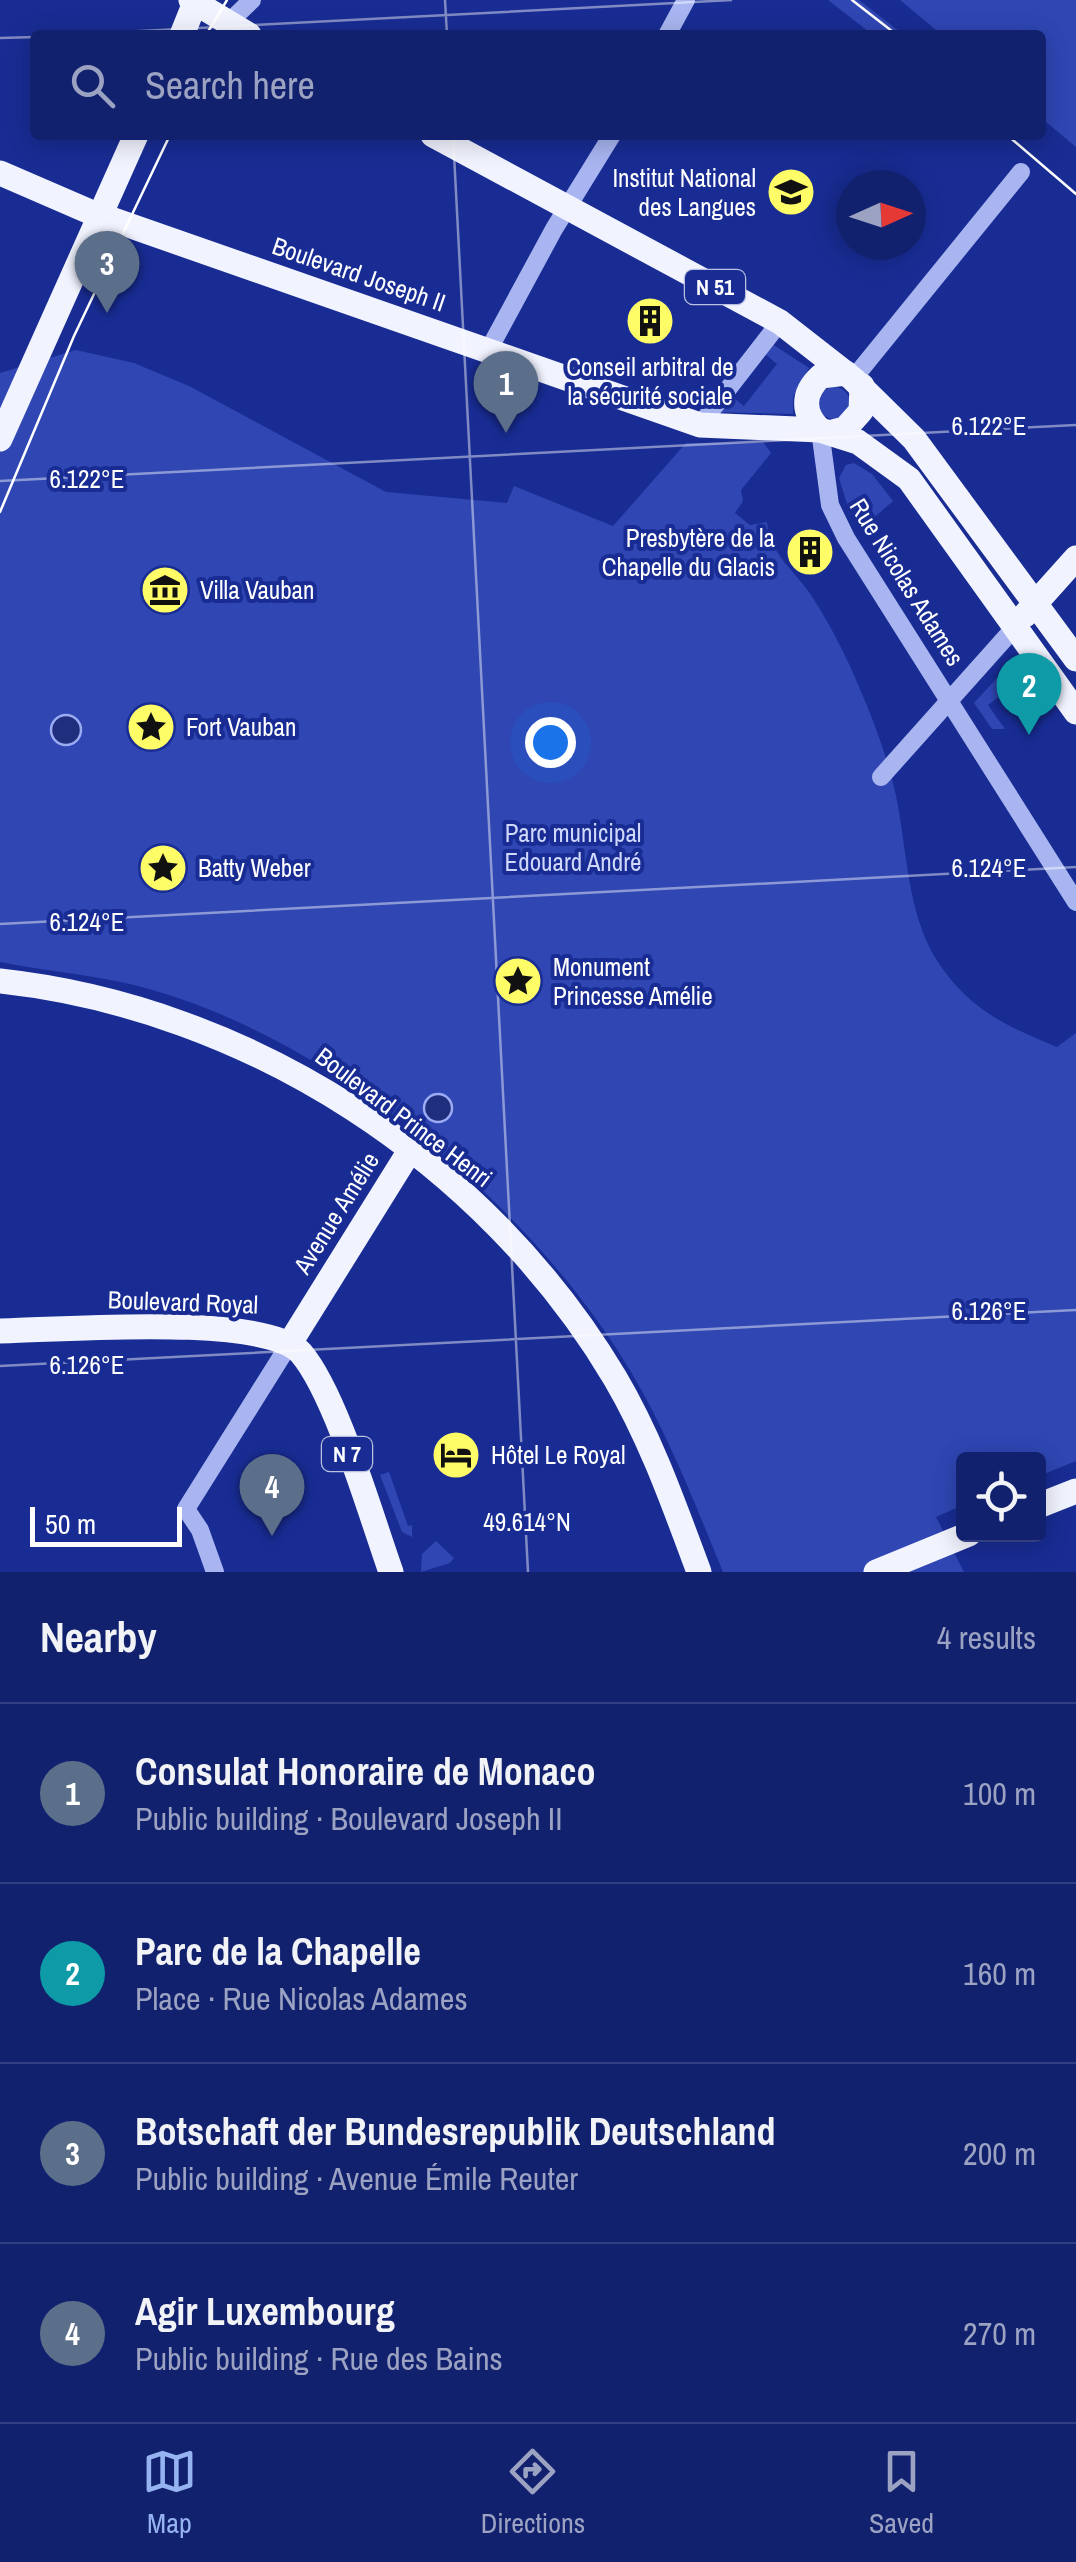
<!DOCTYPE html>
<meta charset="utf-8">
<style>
:root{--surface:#12216e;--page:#1b2973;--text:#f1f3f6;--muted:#9ca3c2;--line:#313e81;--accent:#95b2f1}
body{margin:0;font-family:"Archivo Narrow",sans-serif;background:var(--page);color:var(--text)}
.controls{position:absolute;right:30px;bottom:30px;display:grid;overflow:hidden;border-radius:10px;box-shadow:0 5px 25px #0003}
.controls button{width:90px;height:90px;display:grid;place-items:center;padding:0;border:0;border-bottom:2px solid var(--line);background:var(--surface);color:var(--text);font:50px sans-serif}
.compass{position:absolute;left:836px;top:170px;width:90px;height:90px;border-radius:50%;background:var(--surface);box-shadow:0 5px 25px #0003;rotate:87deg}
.scale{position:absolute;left:30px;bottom:25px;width:152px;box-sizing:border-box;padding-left:10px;border:5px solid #fff;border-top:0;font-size:28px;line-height:35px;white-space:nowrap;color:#fff;-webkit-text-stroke:8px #182c93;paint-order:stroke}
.you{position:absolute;left:550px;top:742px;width:35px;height:35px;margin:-25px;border:8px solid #fff;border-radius:50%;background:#1a73e8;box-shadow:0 0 0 15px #1a73e833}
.badge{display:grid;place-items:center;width:65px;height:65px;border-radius:50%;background:var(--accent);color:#fff;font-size:32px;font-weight:700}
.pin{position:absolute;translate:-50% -82px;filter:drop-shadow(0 2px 5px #0008)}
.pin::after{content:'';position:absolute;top:52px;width:35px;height:30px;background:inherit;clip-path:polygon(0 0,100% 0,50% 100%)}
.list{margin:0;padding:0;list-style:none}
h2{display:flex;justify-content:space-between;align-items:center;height:130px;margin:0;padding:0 40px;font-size:42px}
h2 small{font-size:32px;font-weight:400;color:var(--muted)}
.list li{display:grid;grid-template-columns:65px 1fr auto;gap:30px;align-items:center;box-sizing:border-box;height:180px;padding:0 40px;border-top:2px solid var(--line)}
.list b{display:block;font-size:38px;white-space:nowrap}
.list p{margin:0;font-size:32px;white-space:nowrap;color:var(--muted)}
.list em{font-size:32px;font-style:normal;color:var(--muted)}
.icon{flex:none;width:55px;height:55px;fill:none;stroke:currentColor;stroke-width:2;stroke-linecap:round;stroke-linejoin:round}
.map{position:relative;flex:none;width:1076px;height:1572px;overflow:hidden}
.search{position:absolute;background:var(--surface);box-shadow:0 5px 25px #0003;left:30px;right:30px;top:30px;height:110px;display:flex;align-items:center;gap:25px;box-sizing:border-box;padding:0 35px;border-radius:10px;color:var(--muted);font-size:38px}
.sheet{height:850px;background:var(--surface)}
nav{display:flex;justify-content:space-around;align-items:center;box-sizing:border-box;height:140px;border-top:2px solid var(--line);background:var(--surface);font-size:28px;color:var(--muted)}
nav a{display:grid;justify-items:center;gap:5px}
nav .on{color:var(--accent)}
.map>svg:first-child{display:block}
.green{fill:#2f46b3}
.water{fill:#202e7e;stroke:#9babf2;stroke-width:2.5}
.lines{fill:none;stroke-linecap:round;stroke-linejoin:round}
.minor{stroke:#a8b5f0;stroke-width:18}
.major{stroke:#f1f3ff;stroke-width:25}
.tram{stroke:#fff;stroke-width:2.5}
.ticks{fill:none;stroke:#fff;stroke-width:2.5;stroke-opacity:0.45}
.labels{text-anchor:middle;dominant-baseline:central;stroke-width:8;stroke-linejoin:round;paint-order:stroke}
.shield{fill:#182c93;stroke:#bac0df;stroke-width:2.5}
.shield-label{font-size:22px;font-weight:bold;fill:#fff}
.poi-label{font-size:25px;fill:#fff;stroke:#182c93;text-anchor:start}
.street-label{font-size:25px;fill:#fff;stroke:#182c93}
.park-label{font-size:25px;fill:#cfd7fb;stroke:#182c93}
.ticks-label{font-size:25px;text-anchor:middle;fill:#fff;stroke:#182c93;stroke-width:8;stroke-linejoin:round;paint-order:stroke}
</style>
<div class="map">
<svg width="1076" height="1572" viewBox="0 0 1076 1572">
<rect width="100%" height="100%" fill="#182c93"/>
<g class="green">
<polygon points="828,0 859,0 904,35 873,35"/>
<polygon points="900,0 1076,0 1076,147 1046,122 1041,126 1041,35 942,35"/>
<polygon points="766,340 809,368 793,397 793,414 710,412 726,392 744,406 777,364 759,349"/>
<path d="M 76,350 L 134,363 L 189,386 L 386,492 L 507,503 L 514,486 L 613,526 L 686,443 L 764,443 L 771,453 L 741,490 L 743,501 L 735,513 L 750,525 L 767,522 C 770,556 796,571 813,598 C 830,625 847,657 859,687 C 874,721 888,759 896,796 C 907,848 907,912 936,959 C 967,1008 1005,1026 1057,1047 L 1076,1033 L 1076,1461 L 1039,1476 L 1038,1460 L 964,1460 L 963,1505 L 936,1517 L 964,1572 L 723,1572 C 695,1504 669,1436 631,1372 C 533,1207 335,1041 149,989 C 101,975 49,972 0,962 L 0,373 Z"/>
<circle cx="834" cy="403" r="16"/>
<polygon points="854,463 872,474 893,501 862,528 849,510 839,478 846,465"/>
<polygon points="1020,673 1042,704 1032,710 1015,685 988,705 1005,729 992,729 974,703 997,678"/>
<polygon points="389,1472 408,1526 412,1525 412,1537 402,1532 380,1475"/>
<polygon points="436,1541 454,1558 450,1563 421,1572 422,1554"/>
</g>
<g class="water">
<circle cx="66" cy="730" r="15"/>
<circle cx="438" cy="1108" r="14"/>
</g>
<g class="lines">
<g class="minor">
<polyline points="228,23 252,0"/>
<polyline points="667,35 686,0"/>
<polyline points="488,351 554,229 612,135"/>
<polyline points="853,379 1021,172"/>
<polyline points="700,425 780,322"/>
<polyline points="820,430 830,505 846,538 1076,902"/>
<polyline points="881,777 1015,627"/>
<polyline points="215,1572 200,1530 186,1509 290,1343"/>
</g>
<g class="major">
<polyline points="191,0 249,35"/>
<polyline points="182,35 196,0"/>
<polyline points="433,135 780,322 853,379 914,439 1076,659"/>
<polyline points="0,173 88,211 700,425 820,430 858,442 909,479 1076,712"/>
<path d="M 820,430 C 802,413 802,393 821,376 L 846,373"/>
<polyline points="833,432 845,429 861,411 862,386"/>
<polyline points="0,439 136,135"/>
<polyline points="1025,615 1076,558"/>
<path d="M 0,981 C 249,1008 486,1161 615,1378 C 651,1439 674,1505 699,1572"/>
<path d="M 0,1331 C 58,1330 266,1313 301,1353 C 336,1394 371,1516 391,1572"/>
<polyline points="290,1343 409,1152"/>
<polyline points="1038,1506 1076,1491"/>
<polyline points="876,1572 969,1534"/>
</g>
<g class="tram">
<polyline points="852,0 897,35"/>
<polyline points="206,35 227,0"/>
<polyline points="1007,135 1076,194"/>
<polyline points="0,512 74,336 170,135"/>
</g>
</g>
<path class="ticks" d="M 445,0 L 447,35M 64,35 L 732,0M 0,38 L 35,37M 453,135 L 528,1572M 0,481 L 1076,425M 0,924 L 1076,867M 0,1366 L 1076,1310"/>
<defs>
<g id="school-disc" transform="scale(2.5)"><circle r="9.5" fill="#fffd67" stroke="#182c93"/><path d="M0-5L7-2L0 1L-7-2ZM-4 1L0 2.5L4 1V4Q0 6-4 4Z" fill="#111"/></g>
<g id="building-disc" transform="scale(2.5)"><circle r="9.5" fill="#fffd67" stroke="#182c93"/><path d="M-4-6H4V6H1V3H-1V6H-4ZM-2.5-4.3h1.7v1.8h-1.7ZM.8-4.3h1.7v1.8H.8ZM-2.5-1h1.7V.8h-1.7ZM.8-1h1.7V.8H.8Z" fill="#111"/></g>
<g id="museum-disc" transform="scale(2.5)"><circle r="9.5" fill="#fffd67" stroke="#182c93"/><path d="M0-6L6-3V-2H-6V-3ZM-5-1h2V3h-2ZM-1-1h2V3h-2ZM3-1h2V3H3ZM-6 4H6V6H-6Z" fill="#111"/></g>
<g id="sight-disc" transform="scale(2.5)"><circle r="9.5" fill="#fffd67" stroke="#182c93"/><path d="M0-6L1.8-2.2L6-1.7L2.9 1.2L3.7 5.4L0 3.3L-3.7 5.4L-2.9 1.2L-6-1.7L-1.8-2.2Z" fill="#111"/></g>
<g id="hotel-disc" transform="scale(2.5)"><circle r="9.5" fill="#fffd67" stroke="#182c93"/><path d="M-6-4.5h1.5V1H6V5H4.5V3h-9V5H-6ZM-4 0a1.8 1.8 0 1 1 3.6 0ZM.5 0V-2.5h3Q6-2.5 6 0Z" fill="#111"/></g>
</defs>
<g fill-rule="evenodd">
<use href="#school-disc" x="791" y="192"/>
<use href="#building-disc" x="650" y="321"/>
<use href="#building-disc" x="810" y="552"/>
<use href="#museum-disc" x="165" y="590"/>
<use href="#sight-disc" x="151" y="727"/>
<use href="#sight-disc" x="163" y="868"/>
<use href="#sight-disc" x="518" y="981"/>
<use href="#hotel-disc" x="456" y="1455"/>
</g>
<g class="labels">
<g class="shield">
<rect x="685" y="270" width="60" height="34" rx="8"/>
<rect x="322" y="1437" width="50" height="34" rx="8"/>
</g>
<g class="shield-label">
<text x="715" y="287">N 51</text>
<text x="347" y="1454">N 7</text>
</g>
<g class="poi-label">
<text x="756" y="178" text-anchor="end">Institut National<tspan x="756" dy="29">des Langues</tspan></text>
<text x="650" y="367" text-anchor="middle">Conseil arbitral de<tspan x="650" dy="29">la sécurité sociale</tspan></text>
<text x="775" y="538" text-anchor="end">Presbytère de la<tspan x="775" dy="29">Chapelle du Glacis</tspan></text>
<text x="200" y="590">Villa Vauban</text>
<text x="186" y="727">Fort Vauban</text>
<text x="198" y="868">Batty Weber</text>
<text x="553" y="967">Monument<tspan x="553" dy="29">Princesse Amélie</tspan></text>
<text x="491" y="1455">Hôtel Le Royal</text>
</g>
<g class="street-label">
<text transform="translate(359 274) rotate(19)">Boulevard Joseph II</text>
<text transform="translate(907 582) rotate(58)">Rue Nicolas Adames</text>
<text transform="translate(404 1117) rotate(37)">Boulevard Prince Henri</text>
<text transform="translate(336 1213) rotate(-58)">Avenue Amélie</text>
<text transform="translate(183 1302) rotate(2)">Boulevard Royal</text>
</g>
<g class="park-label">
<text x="573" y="833">Parc municipal<tspan x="573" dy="29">Edouard André</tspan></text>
</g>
</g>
<g class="ticks-label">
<text x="989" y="435">6.122°E</text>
<text x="87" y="488">6.122°E</text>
<text x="989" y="877">6.124°E</text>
<text x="87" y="931">6.124°E</text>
<text x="989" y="1320">6.126°E</text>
<text x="87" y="1374">6.126°E</text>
<text x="527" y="1531">49.614°N</text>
</g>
</svg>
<div class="controls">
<button><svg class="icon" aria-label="locate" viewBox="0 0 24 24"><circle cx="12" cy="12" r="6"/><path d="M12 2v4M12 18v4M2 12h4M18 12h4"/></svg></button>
</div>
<svg class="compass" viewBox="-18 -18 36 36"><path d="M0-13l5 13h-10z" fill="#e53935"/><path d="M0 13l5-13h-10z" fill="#9ca3c2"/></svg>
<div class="scale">50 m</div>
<div class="you"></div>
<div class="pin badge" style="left:506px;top:433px;background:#5c6f8a">1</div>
<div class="pin badge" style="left:1029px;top:735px;background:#0f9aa8">2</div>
<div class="pin badge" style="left:107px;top:313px;background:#5c6f8a">3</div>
<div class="pin badge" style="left:272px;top:1536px;background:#5c6f8a">4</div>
<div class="search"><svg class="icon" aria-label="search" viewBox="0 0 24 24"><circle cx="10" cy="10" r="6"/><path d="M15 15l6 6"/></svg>Search here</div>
</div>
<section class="sheet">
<h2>Nearby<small>4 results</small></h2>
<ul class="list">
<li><span class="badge" style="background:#5c6f8a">1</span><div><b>Consulat Honoraire de Monaco</b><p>Public building · Boulevard Joseph II</p></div><em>100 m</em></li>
<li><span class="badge" style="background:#0f9aa8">2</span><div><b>Parc de la Chapelle</b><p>Place · Rue Nicolas Adames</p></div><em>160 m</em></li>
<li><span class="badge" style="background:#5c6f8a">3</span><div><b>Botschaft der Bundesrepublik Deutschland</b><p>Public building · Avenue Émile Reuter</p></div><em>200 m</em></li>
<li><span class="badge" style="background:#5c6f8a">4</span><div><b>Agir Luxembourg</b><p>Public building · Rue des Bains</p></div><em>270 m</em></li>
</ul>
</section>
<nav>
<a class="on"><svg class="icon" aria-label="map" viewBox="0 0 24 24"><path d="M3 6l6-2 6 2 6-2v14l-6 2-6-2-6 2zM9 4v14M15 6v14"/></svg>Map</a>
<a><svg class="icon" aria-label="directions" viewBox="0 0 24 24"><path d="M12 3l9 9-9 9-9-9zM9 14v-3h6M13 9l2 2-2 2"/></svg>Directions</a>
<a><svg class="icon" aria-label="saved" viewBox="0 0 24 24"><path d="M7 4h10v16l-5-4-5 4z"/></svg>Saved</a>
</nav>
